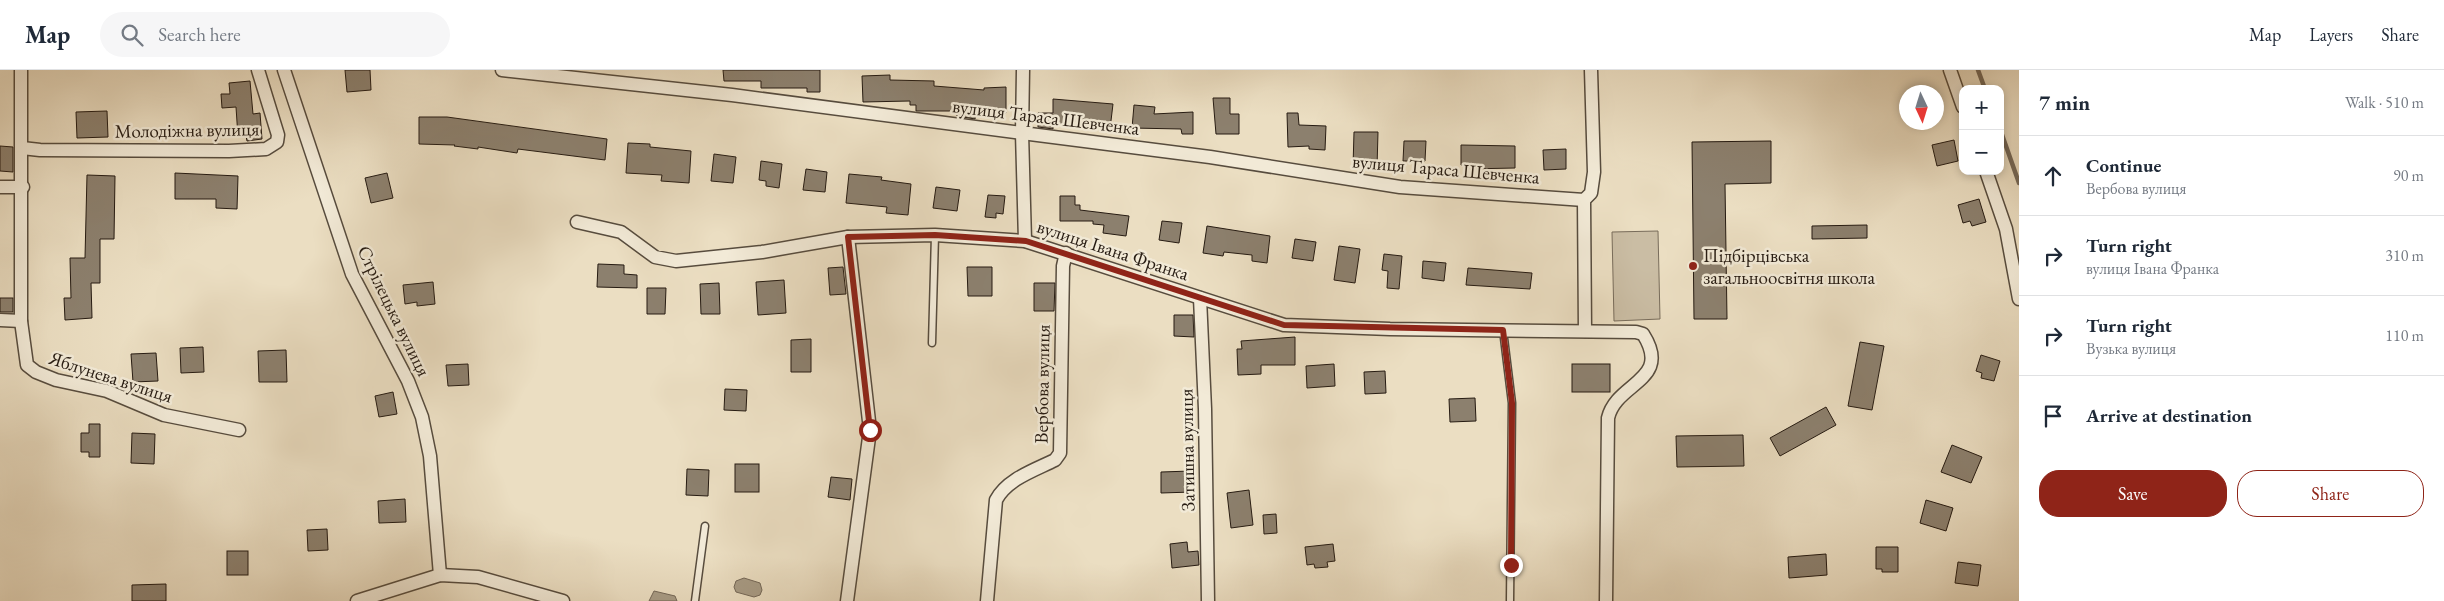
<!DOCTYPE html>
<meta charset="utf-8">
<style>
:root{--surface:#fff;--page:#f6f6f7;--text:#1f2937;--muted:#747a83;--line:#e0e1e3;--accent:#8f2418}
body{margin:0;font-family:"EB Garamond",serif;background:var(--page);color:var(--text)}
.controls{position:absolute;right:15px;top:15px;display:grid;overflow:hidden;border-radius:10px;box-shadow:0 2px 8px #0003}
.controls button{width:45px;height:45px;display:grid;place-items:center;padding:0;border:0;border-bottom:1px solid var(--line);background:var(--surface);color:var(--text);font:25px sans-serif}
.compass{position:absolute;left:1899px;top:15px;width:45px;height:45px;border-radius:50%;background:var(--surface);box-shadow:0 2px 8px #0003;rotate:176deg}
.stop{position:absolute;width:15px;height:15px;margin:-11px;border:4px solid #8f2418;border-radius:50%;background:#fff}
.stop.end{background:#8f2418;border-color:#fff;box-shadow:0 1px 5px #0008}
.list{margin:0;padding:0;list-style:none}
h2{display:flex;justify-content:space-between;align-items:center;height:65px;margin:0;padding:0 20px;font-size:21px}
h2 small{font-size:16px;font-weight:400;color:var(--muted)}
.list li{display:grid;grid-template-columns:32px 1fr auto;gap:15px;align-items:center;box-sizing:border-box;height:80px;padding:0 20px;border-top:1px solid var(--line)}
.list b{display:block;font-size:19px;white-space:nowrap}
.list p{margin:0;font-size:16px;white-space:nowrap;color:var(--muted)}
.list em{font-size:16px;font-style:normal;color:var(--muted)}
.actions{display:flex;gap:10px;padding:15px 20px}
.actions a{flex:1;padding:11px 0;border:1px solid var(--accent);border-radius:20px;text-align:center;font-size:18px;color:var(--accent)}
.actions .main{background:var(--accent);color:#fff}
.icon{flex:none;width:28px;height:28px;fill:none;stroke:currentColor;stroke-width:2;stroke-linecap:round;stroke-linejoin:round}
.map{position:relative;flex:none;width:2019px;height:531px;overflow:hidden}
header{display:flex;align-items:center;gap:30px;box-sizing:border-box;height:70px;padding:0 25px;background:var(--surface);border-bottom:1px solid var(--line)}
header strong{font-size:24px}
nav{display:flex;gap:28px;margin-inline-start:auto;font-size:18px}
.search{width:350px;height:45px;background:var(--page);display:flex;align-items:center;gap:12px;box-sizing:border-box;padding:0 18px;border-radius:28px;color:var(--muted);font-size:19px}
main{display:flex}
aside{flex:1;background:var(--surface)}
.map>svg:first-child{display:block}
.green{fill:#cabda4;stroke:#786c5b}
.water{fill:#a89c86;stroke:#746858}
.lines{fill:none;stroke-linecap:round;stroke-linejoin:round}
.stream{stroke:#746858;stroke-width:4.5}
.building{fill:#8c806e;stroke:#261b12}
.service-casing{stroke:#574c3e;stroke-width:9}
.minor-casing{stroke:#574c3e;stroke-width:15}
.service{stroke:#f2ead7;stroke-width:6}
.minor{stroke:#f2ead7;stroke-width:12}
.route{stroke:#8f2418;stroke-width:6}
.poi-dot{fill:#8f2418;stroke:#f2ead7;stroke-width:2}
.labels{text-anchor:middle;dominant-baseline:central;stroke-width:5;stroke-linejoin:round;paint-order:stroke}
.street-label{font-size:19px;fill:#261b12;stroke:#f2ead7}
.poi-label{font-size:19px;fill:#261b12;stroke:#f2ead7;text-anchor:start}
</style>
<header>
<strong>Map</strong>
<div class="search"><svg class="icon" aria-label="search" viewBox="0 0 24 24"><circle cx="10" cy="10" r="6"/><path d="M15 15l6 6"/></svg>Search here</div>
<nav><a>Map</a><a>Layers</a><a>Share</a></nav>
</header>
<main>
<div class="map">
<svg width="2019" height="531" viewBox="0 0 2019 531">
<rect width="100%" height="100%" fill="#ebdec2"/>
<filter id="stains"><feTurbulence type="fractalNoise" baseFrequency=".004" numOctaves="4"/><feColorMatrix values="0 0 0 0 .2 0 0 0 0 .09 0 0 0 0 .02 0 0 0 .5 -.17"/></filter>
<radialGradient id="worn" r=".72"><stop offset=".6" stop-color="#630" stop-opacity="0"/><stop offset="1" stop-color="#630" stop-opacity=".3"/></radialGradient>
<polygon class="green" points="1658,161 1660,249 1614,251 1612,162"/>
<g class="water">
<polygon points="744,508 760,513 762,520 760,525 754,527 736,522 734,517 736,511"/>
<polygon points="654,521 675,526 677,531 649,531"/>
</g>
<g class="lines">
<g class="stream">
<polyline points="1978,0 1985,19"/>
<polyline points="2000,59 2019,113"/>
</g>
</g>
<g class="building">
<polygon points="345,0 370,0 371,20 347,22"/>
<polygon points="723,0 820,0 820,22 807,22 807,18 761,18 761,11 724,11"/>
<polygon points="890,5 890,10 934,11 934,16 984,20 984,18 1006,17 1006,43 976,44 975,49 957,46 957,41 916,41 916,35 910,35 910,31 863,32 862,6"/>
<polygon points="250,11 253,44 260,43 262,69 247,71 246,66 238,67 236,37 222,38 221,24 230,24 229,13"/>
<polygon points="1213,28 1230,28 1230,44 1239,44 1239,64 1216,64"/>
<polygon points="1053,29 1113,34 1110,59 1095,57 1095,53 1073,51 1073,54 1053,54 1053,59 1038,57 1038,43 1053,43"/>
<polygon points="1134,35 1155,37 1154,44 1193,42 1193,64 1182,64 1181,59 1132,58"/>
<polygon points="107,41 108,67 77,68 76,42"/>
<polygon points="1287,43 1298,43 1299,55 1326,56 1325,80 1309,79 1309,76 1288,77"/>
<polygon points="419,47 447,47 607,69 605,90 518,79 517,83 478,77 478,79 454,76 455,75 419,74"/>
<polygon points="1354,62 1378,62 1377,98 1353,97"/>
<polygon points="1954,70 1958,91 1937,96 1932,75"/>
<polygon points="1404,71 1426,71 1425,91 1403,91"/>
<polygon points="1771,71 1771,113 1725,114 1727,249 1694,249 1692,72"/>
<polygon points="628,73 650,74 650,77 691,81 689,113 661,111 662,105 626,103"/>
<polygon points="1461,75 1515,76 1515,98 1467,99 1467,95 1461,95"/>
<polygon points="0,76 13,77 13,102 0,101"/>
<polygon points="1566,79 1566,99 1544,100 1543,80"/>
<polygon points="714,84 736,87 733,113 711,111"/>
<polygon points="761,91 782,94 779,118 766,116 766,111 759,110"/>
<polygon points="806,99 827,102 825,122 803,120"/>
<polygon points="175,103 238,106 237,139 216,138 216,129 175,129"/>
<polygon points="387,103 393,128 371,133 365,108"/>
<polygon points="849,104 882,107 881,110 911,114 908,145 886,143 887,137 846,133"/>
<polygon points="87,105 115,106 114,169 100,169 100,213 91,213 92,248 65,250 64,228 71,228 70,188 85,188"/>
<polygon points="936,117 960,120 957,141 933,138"/>
<polygon points="988,125 1005,126 1003,144 996,143 996,148 985,147"/>
<polygon points="1060,126 1075,126 1075,135 1080,135 1080,140 1129,146 1126,166 1103,163 1104,155 1093,154 1093,151 1060,151"/>
<polygon points="1979,129 1986,152 1972,156 1970,151 1963,153 1958,135"/>
<polygon points="1162,151 1182,153 1179,173 1159,170"/>
<polygon points="1867,155 1867,168 1812,169 1812,156"/>
<polygon points="1207,156 1270,166 1267,193 1252,191 1252,185 1224,182 1223,186 1203,183"/>
<polygon points="1295,169 1316,172 1313,191 1292,188"/>
<polygon points="1339,176 1360,179 1355,213 1334,210"/>
<polygon points="1384,184 1402,186 1399,219 1387,218 1388,201 1382,200"/>
<polygon points="1423,191 1446,193 1444,211 1422,208"/>
<polygon points="598,194 624,195 624,204 637,205 637,218 597,217"/>
<polygon points="843,197 846,224 830,225 828,198"/>
<polygon points="967,197 992,197 992,226 968,226"/>
<polygon points="1468,198 1532,203 1530,219 1466,215"/>
<polygon points="784,210 786,243 758,245 756,212"/>
<polygon points="433,212 435,234 417,236 417,232 405,234 403,215"/>
<polygon points="719,213 720,244 701,244 700,214"/>
<polygon points="1034,213 1055,213 1054,241 1034,241"/>
<polygon points="647,218 666,218 665,244 647,244"/>
<rect x="0" y="228" width="13" height="14"/>
<polygon points="1174,245 1193,245 1194,267 1174,266"/>
<polygon points="1295,267 1295,295 1261,295 1261,304 1238,305 1237,279 1242,279 1241,271"/>
<polygon points="811,269 811,302 791,302 791,270"/>
<polygon points="1860,272 1884,276 1872,340 1848,336"/>
<polygon points="203,277 204,302 181,303 180,278"/>
<polygon points="286,280 287,312 259,312 258,281"/>
<polygon points="156,283 158,311 133,312 131,284"/>
<polygon points="1981,285 2000,291 1994,311 1981,308 1982,303 1976,301"/>
<polygon points="468,294 469,315 448,316 446,295"/>
<polygon points="1334,294 1335,316 1307,318 1306,296"/>
<rect x="1572" y="294" width="38" height="28"/>
<polygon points="1385,301 1386,323 1365,324 1364,302"/>
<polygon points="725,319 747,320 746,341 724,340"/>
<polygon points="393,322 397,344 379,347 375,326"/>
<polygon points="1475,328 1476,351 1450,352 1449,329"/>
<polygon points="1826,337 1836,355 1780,386 1770,368"/>
<polygon points="89,354 100,354 100,387 89,387 89,382 81,382 81,363 89,363"/>
<polygon points="132,363 155,364 154,394 131,393"/>
<polygon points="1743,365 1744,396 1677,397 1676,366"/>
<polygon points="1952,375 1982,387 1971,413 1941,402"/>
<rect x="735" y="394" width="24" height="28"/>
<polygon points="687,399 709,400 708,426 686,425"/>
<polygon points="1191,401 1192,422 1161,423 1161,402"/>
<polygon points="831,407 852,409 850,430 828,427"/>
<polygon points="1249,420 1253,455 1231,458 1227,423"/>
<polygon points="405,429 406,452 379,453 378,431"/>
<polygon points="1926,430 1953,438 1946,461 1920,453"/>
<polygon points="1276,444 1277,463 1264,464 1263,445"/>
<polygon points="327,459 328,480 308,481 307,460"/>
<polygon points="1187,472 1188,482 1198,481 1199,495 1172,498 1170,474"/>
<polygon points="1333,474 1335,491 1327,492 1328,497 1315,498 1314,494 1307,495 1305,477"/>
<polygon points="1876,477 1898,477 1898,502 1882,502 1882,499 1876,499"/>
<rect x="227" y="481" width="21" height="24"/>
<polygon points="1826,484 1827,505 1789,508 1788,487"/>
<polygon points="1958,492 1981,495 1978,516 1955,513"/>
<polygon points="166,514 166,531 132,531 132,515"/>
</g>
<g class="lines">
<g class="service-casing">
<g id="service">
<polyline points="1503,260 1512,333 1510,531"/>
<polyline points="932,273 935,165"/>
<polyline points="695,531 705,456"/>
</g>
</g>
<g class="minor-casing">
<g id="minor">
<polyline points="21,0 21,251 27,295 36,302 56,310 107,321 164,345 239,360"/>
<polyline points="284,0 352,204 408,311 422,347 430,386 440,505"/>
<polyline points="502,0 732,25 1022,63 1210,87 1400,117 1584,130"/>
<polyline points="1023,0 1022,63 1025,171"/>
<polyline points="1950,0 1963,37"/>
<polyline points="22,78 40,80 229,81 266,79 277,72 278,65 258,0"/>
<polyline points="1986,101 2006,159 2019,229"/>
<polyline points="0,117 23,117"/>
<path d="M 577,152 L 621,162 L 655,187 L 676,191 L 762,182 L 848,167 L 935,165 L 1025,171 L 1284,255 L 1390,259 L 1636,262 L 1643,264 C 1673,311 1616,312 1608,348 L 1606,531"/>
<polyline points="1200,228 1205,339 1208,531"/>
<polyline points="0,250 21,251"/>
<polyline points="1585,261 1584,130 1591,123 1594,102 1591,0"/>
<polyline points="357,531 440,505 478,507 563,531"/>
<polyline points="847,531 870,360 848,167"/>
<path d="M 987,531 L 996,430 C 1007,409 1035,400 1055,390 L 1060,383 L 1063,196 L 1066,183"/>
</g>
</g>
<use href="#service" class="service"/>
<use href="#minor" class="minor"/>
</g>
<g class="lines">
<polyline class="route" points="870,360 848,167 935,165 1026,171 1284,255 1503,260 1512,333 1511,495"/>
</g>
<circle class="poi-dot" cx="1693" cy="196" r="5"/>
<g class="labels">
<g class="street-label">
<text transform="translate(1046 47) rotate(7)">вулиця Тараса Шевченка</text>
<text transform="translate(187 60) rotate(-1)">Молодіжна вулиця</text>
<text transform="translate(1446 99) rotate(5)">вулиця Тараса Шевченка</text>
<text transform="translate(1113 180) rotate(18)">вулиця Івана Франка</text>
<text transform="translate(394 241) rotate(64)">Стрілецька вулиця</text>
<text transform="translate(111 307) rotate(18)">Яблунева вулиця</text>
<text transform="translate(1042 314) rotate(-89)">Вербова вулиця</text>
<text transform="translate(1187 380) rotate(-91)">Затишна вулиця</text>
</g>
<g class="poi-label">
<text x="1703" y="185">Підбірцівська<tspan x="1703" dy="22">загальноосвітня школа</tspan></text>
</g>
</g>
<rect width="100%" height="100%" filter="url(#stains)"/>
<rect width="100%" height="100%" fill="url(#worn)"/>
</svg>
<div class="controls">
<button>+</button>
<button>−</button>
</div>
<svg class="compass" viewBox="-18 -18 36 36"><path d="M0-13l5 13h-10z" fill="#e53935"/><path d="M0 13l5-13h-10z" fill="#747a83"/></svg>
<div class="stop" style="left:870px;top:360px"></div>
<div class="stop end" style="left:1511px;top:495px"></div>
</div>
<aside>
<h2>7 min<small>Walk · 510 m</small></h2>
<ul class="list">
<li><svg class="icon" aria-label="ahead" viewBox="0 0 24 24"><path d="M12 20V5M6 11l6-6 6 6"/></svg><div><b>Continue</b><p>Вербова вулиця</p></div><em>90 m</em></li>
<li><svg class="icon" aria-label="right" viewBox="0 0 24 24"><path d="M7 20v-9h11M14 6l5 5-5 5"/></svg><div><b>Turn right</b><p>вулиця Івана Франка</p></div><em>310 m</em></li>
<li><svg class="icon" aria-label="right" viewBox="0 0 24 24"><path d="M7 20v-9h11M14 6l5 5-5 5"/></svg><div><b>Turn right</b><p>Вузька вулиця</p></div><em>110 m</em></li>
<li><svg class="icon" aria-label="arrive" viewBox="0 0 24 24"><path d="M6 21V4h12l-3 4 3 4H6"/></svg><div><b>Arrive at destination</b></div></li>
</ul>
<div class="actions"><a class="main">Save</a><a>Share</a></div>
</aside>
</main>
